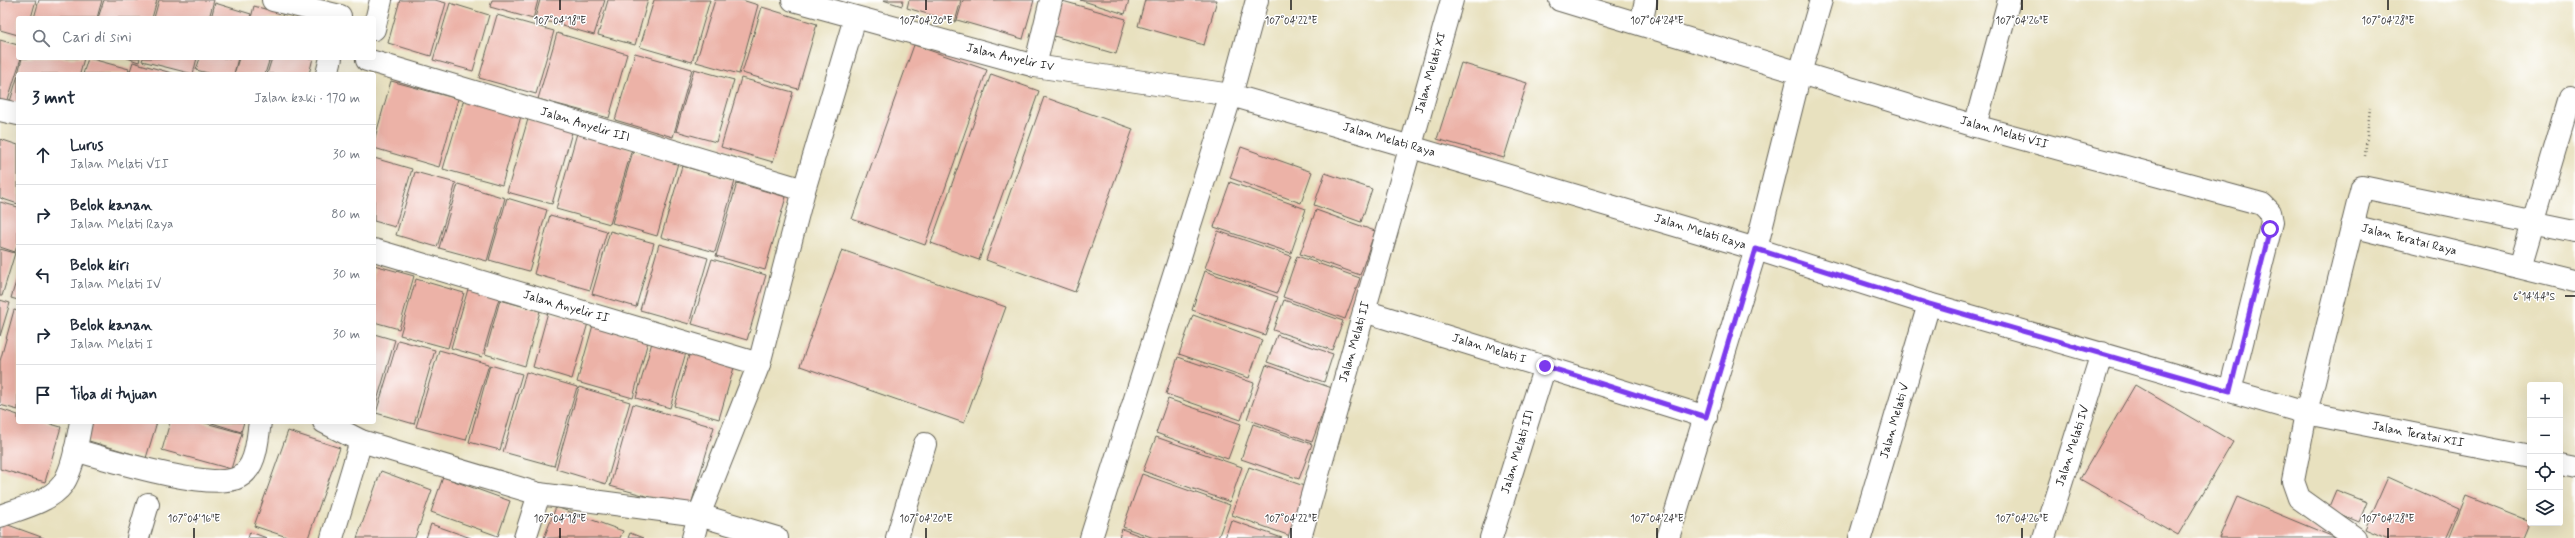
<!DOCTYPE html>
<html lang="id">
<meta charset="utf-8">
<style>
:root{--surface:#fff;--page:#f2f2f3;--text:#1f2937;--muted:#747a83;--line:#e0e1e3}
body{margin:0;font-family:Mynerve,sans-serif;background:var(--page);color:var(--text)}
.controls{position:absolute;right:12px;bottom:12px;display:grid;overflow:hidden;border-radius:4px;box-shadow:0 4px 16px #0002}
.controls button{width:36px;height:36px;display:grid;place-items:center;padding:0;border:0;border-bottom:1px solid var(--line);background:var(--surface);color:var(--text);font:20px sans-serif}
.stop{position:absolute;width:12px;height:12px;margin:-9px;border:3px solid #7c3aed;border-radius:50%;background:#fff}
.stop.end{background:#7c3aed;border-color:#fff;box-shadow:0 1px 4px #0008}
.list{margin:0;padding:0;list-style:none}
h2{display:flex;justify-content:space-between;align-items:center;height:52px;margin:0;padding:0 16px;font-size:17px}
h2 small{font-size:13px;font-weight:400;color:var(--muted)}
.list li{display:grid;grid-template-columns:26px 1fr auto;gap:12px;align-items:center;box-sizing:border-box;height:60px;padding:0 16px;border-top:1px solid var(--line)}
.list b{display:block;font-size:15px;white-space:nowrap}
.list p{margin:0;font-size:13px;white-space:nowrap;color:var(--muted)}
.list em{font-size:13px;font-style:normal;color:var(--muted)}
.icon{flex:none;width:22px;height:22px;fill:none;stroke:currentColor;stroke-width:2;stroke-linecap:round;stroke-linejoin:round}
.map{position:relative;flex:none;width:2575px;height:538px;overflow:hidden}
.search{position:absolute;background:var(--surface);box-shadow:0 4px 16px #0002;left:16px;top:16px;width:360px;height:44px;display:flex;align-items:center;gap:10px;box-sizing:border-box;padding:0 14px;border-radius:4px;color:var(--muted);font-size:15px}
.panel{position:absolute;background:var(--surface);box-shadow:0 4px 16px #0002;left:16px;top:72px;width:360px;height:352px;border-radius:4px}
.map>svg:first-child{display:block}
.building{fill:#ecb2a7}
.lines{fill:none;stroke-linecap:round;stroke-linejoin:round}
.service-casing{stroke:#636155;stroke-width:24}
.minor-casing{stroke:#636155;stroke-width:24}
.path{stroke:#636155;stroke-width:2.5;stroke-dasharray:1 3;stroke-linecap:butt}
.service{stroke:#fff;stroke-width:22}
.minor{stroke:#fff;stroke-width:22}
.route{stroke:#7c3aed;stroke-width:5}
.ticks{fill:none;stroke:#1c1c1c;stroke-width:1.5}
.labels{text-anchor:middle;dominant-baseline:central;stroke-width:3;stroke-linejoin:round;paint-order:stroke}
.street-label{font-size:12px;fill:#1c1c1c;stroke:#fff}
.ticks-label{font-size:10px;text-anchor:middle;fill:#1c1c1c;stroke:#fff;stroke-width:3;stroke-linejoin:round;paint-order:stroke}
</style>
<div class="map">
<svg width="2575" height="538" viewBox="0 0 2575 538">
<rect width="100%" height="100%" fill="#fff"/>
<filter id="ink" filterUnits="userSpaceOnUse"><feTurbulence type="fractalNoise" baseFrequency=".025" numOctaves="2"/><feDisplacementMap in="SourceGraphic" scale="8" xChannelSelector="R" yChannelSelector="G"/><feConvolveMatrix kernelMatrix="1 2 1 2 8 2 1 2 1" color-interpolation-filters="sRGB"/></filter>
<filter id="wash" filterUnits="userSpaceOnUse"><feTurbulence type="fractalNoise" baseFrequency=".012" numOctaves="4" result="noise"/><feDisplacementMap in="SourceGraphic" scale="16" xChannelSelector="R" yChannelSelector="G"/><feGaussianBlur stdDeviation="0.9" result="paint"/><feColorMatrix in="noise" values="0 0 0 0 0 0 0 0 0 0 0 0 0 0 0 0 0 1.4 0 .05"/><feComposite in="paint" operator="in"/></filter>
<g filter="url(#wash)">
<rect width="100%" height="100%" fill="#e8e1bf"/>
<g id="blocks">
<g class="building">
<polygon points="0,0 36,0 31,18 18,18 18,35 0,30"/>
<polygon points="39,0 102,0 97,18 34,18"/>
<polygon points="104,0 157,0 152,18 98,18"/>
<polygon points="159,0 214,0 209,18 154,18"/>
<polygon points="400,0 435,0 446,3 431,56 388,43"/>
<polygon points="492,0 538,0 533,19 490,7"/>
<polygon points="540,0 605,0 594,35 535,18"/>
<polygon points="608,0 648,0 635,45 598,35"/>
<polygon points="654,0 710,0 692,62 640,47"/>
<polygon points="715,0 742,0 758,5 739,74 696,62"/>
<polygon points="883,0 903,0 902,6"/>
<polygon points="909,0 961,0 955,22 907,8"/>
<polygon points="963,0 1034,0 1023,39 957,20"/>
<polygon points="1059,0 1126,19 1116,54 1047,34"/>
<polygon points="1080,0 1129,0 1125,14"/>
<polygon points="1145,0 1217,0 1204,45 1138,26"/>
<polygon points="215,3 251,14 250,18 211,18"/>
<polygon points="450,3 489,15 473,71 433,60"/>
<polygon points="254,6 283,14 281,18 251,18"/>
<polygon points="762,7 817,24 798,89 742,73"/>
<polygon points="497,15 554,31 536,94 479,78"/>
<polygon points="557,33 627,54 609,118 538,99"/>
<polygon points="0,40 18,45 18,58 21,58 6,106 0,105"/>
<polygon points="914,45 987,70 925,245 852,219"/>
<polygon points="635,53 692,69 673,137 615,120"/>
<polygon points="22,58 84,58 80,74 18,74"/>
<polygon points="88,58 129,69 128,74 83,74"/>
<polygon points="127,58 140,58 139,62"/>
<polygon points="143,58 197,58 193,74 142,61"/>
<polygon points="200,58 238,58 234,74 212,74 196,70"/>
<polygon points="239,58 270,58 265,74 234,74"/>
<polygon points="272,58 313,58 309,74 267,74"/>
<polygon points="133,62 175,74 129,74"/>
<polygon points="1461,63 1527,83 1504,158 1437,139"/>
<polygon points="694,69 734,80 716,142 676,131"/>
<polygon points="991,74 1039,91 979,260 931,243"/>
<polygon points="18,75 18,108 9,105"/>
<polygon points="741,78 793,92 773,162 721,147"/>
<polygon points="391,81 458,99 439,167 374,148 374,141"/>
<polygon points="1044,97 1133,129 1075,292 986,260"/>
<polygon points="464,99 521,116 502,185 443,169"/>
<polygon points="528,119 572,132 552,204 507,192"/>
<polygon points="577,133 632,149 610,224 556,209"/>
<polygon points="0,139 18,145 18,204 0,198"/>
<polygon points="1241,147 1312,172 1301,203 1230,178"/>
<polygon points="633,151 678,163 657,236 612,223"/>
<polygon points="374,158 412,169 395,227 374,221"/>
<polygon points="682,166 735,181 715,252 661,237"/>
<polygon points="415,172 456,183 437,247 396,235"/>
<polygon points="1325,173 1372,189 1361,222 1314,205"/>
<polygon points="1230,182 1306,209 1291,253 1214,227"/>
<polygon points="737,183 786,197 765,270 716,256"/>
<polygon points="458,184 505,198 487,261 439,248"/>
<polygon points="507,198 547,210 529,271 489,260"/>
<polygon points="0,202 18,207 18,243 15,252 0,247"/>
<polygon points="1316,210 1375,231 1360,275 1300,254"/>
<polygon points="550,215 607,231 590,290 534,274"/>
<polygon points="610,231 654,243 636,307 592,294"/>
<polygon points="1218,231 1291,256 1277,293 1205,268"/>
<polygon points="659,244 708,258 689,324 640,310"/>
<polygon points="0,249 15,253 2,296 0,296"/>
<polygon points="842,250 1006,307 964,423 800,366"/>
<polygon points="1297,256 1360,278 1345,319 1283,297"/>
<polygon points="712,259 766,275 747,340 692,324"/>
<polygon points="374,265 414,276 399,329 374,322"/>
<polygon points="1205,271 1278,297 1265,335 1192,310"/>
<polygon points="18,275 18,300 11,298"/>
<polygon points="416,279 464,293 448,348 400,335"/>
<polygon points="468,289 499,298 482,357 451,348"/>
<polygon points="0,300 10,303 0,336"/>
<polygon points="500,300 540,311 525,366 485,354"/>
<polygon points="1284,300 1343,321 1332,350 1273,330"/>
<polygon points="14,310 18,311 18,410 0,405 0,361"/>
<polygon points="548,312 588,323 572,379 533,367"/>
<polygon points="1193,315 1262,340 1249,378 1179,354"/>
<polygon points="593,325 648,341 633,398 577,382"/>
<polygon points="374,334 395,340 374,411"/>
<polygon points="1277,335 1333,354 1324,382 1267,362"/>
<polygon points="653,339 687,349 670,408 636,398"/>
<polygon points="398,340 435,350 414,424 376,413"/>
<polygon points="439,350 489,364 466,440 416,427"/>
<polygon points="690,352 735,364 719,419 674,406"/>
<polygon points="1178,357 1254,383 1241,420 1166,394"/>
<polygon points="490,365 522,374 500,450 469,442"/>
<polygon points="1266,365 1332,388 1312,442 1247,419"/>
<polygon points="526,372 577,387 554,466 503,452"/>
<polygon points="2135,385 2233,442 2178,535 2080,479"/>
<polygon points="579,387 630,402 606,484 556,469"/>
<polygon points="1168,399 1241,424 1228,459 1156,433"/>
<polygon points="633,404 714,427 690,508 610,486"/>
<polygon points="0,409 18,415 18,422 44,422 61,427 45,482 0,469"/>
<polygon points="84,422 157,422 146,458 79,438"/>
<polygon points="170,422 202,422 242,433 231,469 162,450"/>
<polygon points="209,422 244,422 241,432"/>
<polygon points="1253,424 1312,444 1299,479 1241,459"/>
<polygon points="288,431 340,448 308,538 290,538 254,526"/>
<polygon points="1156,437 1242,467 1230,502 1143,471"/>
<polygon points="1249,467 1310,488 1293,537 1232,515"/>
<polygon points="381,471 432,490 415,538 357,538"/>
<polygon points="1142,474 1230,505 1218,538 1154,538 1123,527"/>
<polygon points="443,477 510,501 498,536 431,512"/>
<polygon points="2388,477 2459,509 2446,538 2386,538 2365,529"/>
<polygon points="2336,490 2367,502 2359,522 2328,509"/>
<polygon points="2466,496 2529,521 2522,538 2449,538"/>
<polygon points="2237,497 2336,538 2219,538"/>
<polygon points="556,507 623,531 620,538 544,538"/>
<polygon points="1231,520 1282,538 1225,538"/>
<polygon points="0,522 44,538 0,538"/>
<polygon points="431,524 471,538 426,538"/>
<polygon points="1122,529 1146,538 1119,538"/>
<polygon points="250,532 267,538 248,538"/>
<polygon points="630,533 643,538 628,538"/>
</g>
</g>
</g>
<g filter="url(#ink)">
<use href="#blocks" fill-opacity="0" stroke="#636155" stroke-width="1"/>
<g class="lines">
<g class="service-casing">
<polyline id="service" points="897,538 925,444"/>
</g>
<g class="minor-casing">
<g id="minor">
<polyline points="273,0 340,16"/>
<polyline points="793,0 1035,66 1231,95 1411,147 1756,249 1929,304 2306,413 2530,457"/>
<polyline points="1560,0 1975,126 2262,204 2270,212 2272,222 2230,391"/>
<polyline points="1641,24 1646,0"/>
<polyline points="374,29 381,0"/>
<polyline points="367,60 804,190"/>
<polyline points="1035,66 1051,0"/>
<polyline points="327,74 331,58"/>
<polyline points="0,110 18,114"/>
<polyline points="1975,126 2009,0"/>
<polyline points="2352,226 2575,281"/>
<polyline points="374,250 759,364"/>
<polyline points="2520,267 2570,98"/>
<polyline points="1364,311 1706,417"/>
<polyline points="324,422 361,441 539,494 699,515 777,538"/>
<path d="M 75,450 C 107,459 212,492 239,477 C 257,467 257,440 260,422"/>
<polyline points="2560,463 2575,466"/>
<path d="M 0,516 C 19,509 50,502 63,484 C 74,467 77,441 81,422"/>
<polyline points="138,538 148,504"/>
<polyline points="332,538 361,441"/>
<polyline points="525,538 539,494"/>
<polyline points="693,538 699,515 759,364 804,190 855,18"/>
<polyline points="1091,538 1231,95 1257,0"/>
<polyline points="1300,538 1452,0"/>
<polyline points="1491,538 1545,366"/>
<polyline points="1668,538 1756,249 1800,73 1821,0"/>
<polyline points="1860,538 1929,304"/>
<polyline points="2044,538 2102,353"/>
<polyline points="2355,538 2299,498 2293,481 2306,413 2362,187 2575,231"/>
</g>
</g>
<polyline class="path" points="2365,156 2370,108"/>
<use href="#service" class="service"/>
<use href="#minor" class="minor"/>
</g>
</g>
<g class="lines" filter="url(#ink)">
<polyline class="route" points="1545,366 1706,417 1756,249 1929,304 2230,391 2270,229"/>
</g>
<path class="ticks" d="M 560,0 L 560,10M 926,0 L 926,10M 1291,0 L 1291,10M 1657,0 L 1657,10M 2022,0 L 2022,10M 2388,0 L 2388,10M 2565,296 L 2575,296M 194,528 L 194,538M 560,528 L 560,538M 926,528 L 926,538M 1291,528 L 1291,538M 1657,528 L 1657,538M 2022,528 L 2022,538M 2388,528 L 2388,538"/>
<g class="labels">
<g class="street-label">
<text transform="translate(1010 58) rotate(13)">Jalan Anyelir IV</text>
<text transform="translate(1431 73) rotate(-74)">Jalan Melati XI</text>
<text transform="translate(585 125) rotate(17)">Jalan Anyelir III</text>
<text transform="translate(2004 133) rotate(16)">Jalan Melati VII</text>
<text transform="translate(1389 140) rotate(16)">Jalan Melati Raya</text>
<text transform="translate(1700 232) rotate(17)">Jalan Melati Raya</text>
<text transform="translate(2409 240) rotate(14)">Jalan Teratai Raya</text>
<text transform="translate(566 307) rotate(16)">Jalan Anyelir II</text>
<text transform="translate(1355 342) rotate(-74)">Jalan Melati II</text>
<text transform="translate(1489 349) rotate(17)">Jalan Melati I</text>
<text transform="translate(1895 421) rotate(-74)">Jalan Melati V</text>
<text transform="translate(2418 435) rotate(11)">Jalan Teratai XII</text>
<text transform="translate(2073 446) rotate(-72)">Jalan Melati IV</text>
<text transform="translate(1518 452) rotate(-73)">Jalan Melati III</text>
</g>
</g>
<g class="ticks-label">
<text x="560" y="24">107°04'18"E</text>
<text x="926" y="24">107°04'20"E</text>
<text x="1291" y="24">107°04'22"E</text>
<text x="1657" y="24">107°04'24"E</text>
<text x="2022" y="24">107°04'26"E</text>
<text x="2388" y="24">107°04'28"E</text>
<text x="2534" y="300">6°14'44"S</text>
<text x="194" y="522">107°04'16"E</text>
<text x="560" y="522">107°04'18"E</text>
<text x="926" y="522">107°04'20"E</text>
<text x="1291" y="522">107°04'22"E</text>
<text x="1657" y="522">107°04'24"E</text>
<text x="2022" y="522">107°04'26"E</text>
<text x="2388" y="522">107°04'28"E</text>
</g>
</svg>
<div class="controls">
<button>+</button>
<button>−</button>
<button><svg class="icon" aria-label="locate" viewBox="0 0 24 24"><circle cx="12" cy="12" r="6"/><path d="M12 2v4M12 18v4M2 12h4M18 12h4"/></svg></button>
<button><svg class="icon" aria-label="layers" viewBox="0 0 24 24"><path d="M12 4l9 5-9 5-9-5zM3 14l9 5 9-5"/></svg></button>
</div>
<div class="stop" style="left:2270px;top:229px"></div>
<div class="stop end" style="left:1545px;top:366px"></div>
<div class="search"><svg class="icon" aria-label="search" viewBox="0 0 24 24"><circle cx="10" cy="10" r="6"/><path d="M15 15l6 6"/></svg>Cari di sini</div>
<section class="panel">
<h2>3 mnt<small>Jalan kaki · 170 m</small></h2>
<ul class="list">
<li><svg class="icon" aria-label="ahead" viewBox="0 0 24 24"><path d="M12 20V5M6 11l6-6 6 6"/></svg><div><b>Lurus</b><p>Jalan Melati VII</p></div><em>30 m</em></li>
<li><svg class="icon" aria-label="right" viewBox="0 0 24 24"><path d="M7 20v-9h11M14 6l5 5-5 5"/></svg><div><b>Belok kanan</b><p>Jalan Melati Raya</p></div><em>80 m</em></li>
<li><svg class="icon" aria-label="left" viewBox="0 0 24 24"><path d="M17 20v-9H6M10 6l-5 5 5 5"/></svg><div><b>Belok kiri</b><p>Jalan Melati IV</p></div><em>30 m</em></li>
<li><svg class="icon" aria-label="right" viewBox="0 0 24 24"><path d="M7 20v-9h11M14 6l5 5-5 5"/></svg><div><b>Belok kanan</b><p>Jalan Melati I</p></div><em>30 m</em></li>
<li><svg class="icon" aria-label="arrive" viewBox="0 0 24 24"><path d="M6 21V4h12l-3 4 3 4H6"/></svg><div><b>Tiba di tujuan</b></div></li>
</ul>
</section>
</div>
